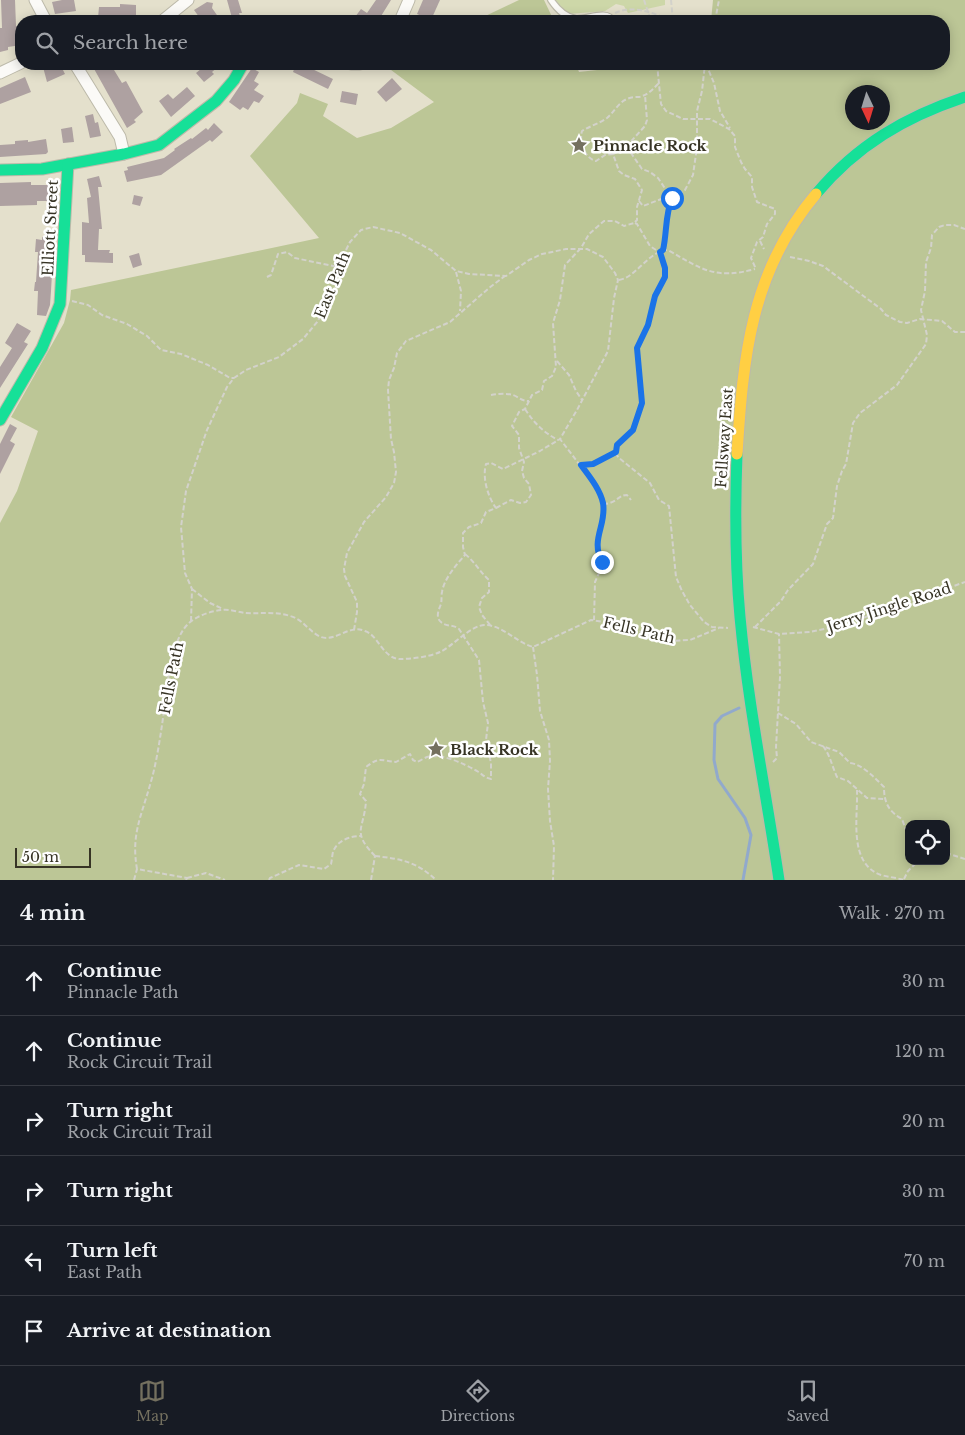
<!DOCTYPE html>
<meta charset="utf-8">
<style>
:root{--surface:#171b24;--page:#20242c;--text:#f1f3f6;--muted:#9ea1a6;--line:#363941;--accent:#74705f}
body{margin:0;font-family:"Libre Baskerville",serif;background:var(--page);color:var(--text)}
.controls{position:absolute;right:15px;bottom:15px;display:grid;overflow:hidden;border-radius:10px;box-shadow:0 2px 12px #0003}
.controls button{width:45px;height:45px;display:grid;place-items:center;padding:0;border:0;border-bottom:1px solid var(--line);background:var(--surface);color:var(--text);font:25px sans-serif}
.compass{position:absolute;left:845px;top:85px;width:45px;height:45px;border-radius:50%;background:var(--surface);box-shadow:0 2px 12px #0003;rotate:176deg}
.scale{position:absolute;left:15px;bottom:12px;width:76px;box-sizing:border-box;padding-left:5px;border:2px solid #373425;border-top:0;font-size:14px;line-height:18px;white-space:nowrap;color:#373425;-webkit-text-stroke:4px #fff;paint-order:stroke}
.stop{position:absolute;width:15px;height:15px;margin:-11px;border:4px solid #1a73e8;border-radius:50%;background:#fff}
.stop.end{background:#1a73e8;border-color:#fff;box-shadow:0 1px 5px #0008}
.list{margin:0;padding:0;list-style:none}
h2{display:flex;justify-content:space-between;align-items:center;height:65px;margin:0;padding:0 20px;font-size:21px}
h2 small{font-size:16px;font-weight:400;color:var(--muted)}
.list li{display:grid;grid-template-columns:32px 1fr auto;gap:15px;align-items:center;box-sizing:border-box;height:70px;padding:0 20px;border-top:1px solid var(--line)}
.list b{display:block;font-size:19px;white-space:nowrap}
.list p{margin:0;font-size:16px;white-space:nowrap;color:var(--muted)}
.list em{font-size:16px;font-style:normal;color:var(--muted)}
.icon{flex:none;width:28px;height:28px;fill:none;stroke:currentColor;stroke-width:2;stroke-linecap:round;stroke-linejoin:round}
.map{position:relative;flex:none;width:965px;height:880px;overflow:hidden}
.search{position:absolute;background:var(--surface);box-shadow:0 2px 12px #0003;left:15px;right:15px;top:15px;height:55px;display:flex;align-items:center;gap:12px;box-sizing:border-box;padding:0 18px;border-radius:20px;color:var(--muted);font-size:19px}
.sheet{height:485px;background:var(--surface)}
nav{display:flex;justify-content:space-around;align-items:center;box-sizing:border-box;height:70px;border-top:1px solid var(--line);background:var(--surface);font-size:14px;color:var(--muted)}
nav a{display:grid;justify-items:center;gap:2px}
nav .on{color:var(--accent)}
.map>svg:first-child{display:block}
.green{fill:#cdd7a8}
.forest{fill:#bcc696;fill-rule:evenodd}
.lines{fill:none;stroke-linecap:round;stroke-linejoin:round}
.stream{stroke:#91a9cc;stroke-width:3}
.building{fill:#aea1a1}
.lane-casing{stroke:#bdbaaa;stroke-width:8}
.street-casing{stroke:#bdbaaa;stroke-width:13}
.fast-casing{stroke:#bdbaaa;stroke-width:13}
.slow-casing{stroke:#bdbaaa;stroke-width:13}
.path{stroke:#d3d2cb;stroke-width:2;stroke-dasharray:5 2.5;stroke-linecap:butt}
.lane{stroke:#fbfaf7;stroke-width:5.5}
.street{stroke:#fbfaf7;stroke-width:11}
.fast{stroke:#16e098;stroke-width:11}
.slow{stroke:#ffcf43;stroke-width:11}
.route{stroke:#1a73e8;stroke-width:6}
.labels{text-anchor:middle;dominant-baseline:central;stroke-width:5;stroke-linejoin:round;paint-order:stroke}
.poi-label{font-size:15px;font-weight:bold;fill:#373425;stroke:#fff;text-anchor:start}
.street-label{font-size:15px;fill:#373425;stroke:#fff}
</style>
<div class="map">
<svg width="965" height="880" viewBox="0 0 965 880">
<rect width="100%" height="100%" fill="#e4e0cc"/>
<polygon class="green" points="555,0 665,0 665,5 628,13 624,6 616,4 605,11 568,14 558,6"/>
<g class="forest">
<polygon points="519,0 544,0 554,21 480,21 479,19"/>
<path d="M 713,0 L 965,0 L 965,880 L 0,880 L 0,523 L 17,491 L 38,431 L 11,417 L 64,323 L 70,300 L 71,290 L 319,238 L 250,156 L 297,103 L 300,93 L 328,104 L 323,116 L 357,138 L 391,128 L 434,102 L 383,64 L 576,64 L 579,72 L 651,64 L 944,64 L 944,21 L 711,21 ZM 852,92 L 882,92 L 882,122 L 852,122 ZM 909,824 L 946,824 L 946,861 L 909,861 Z"/>
</g>
<g class="lines">
<polyline class="stream" points="739,708 722,716 715,724 714,760 718,779 745,818 751,835 743,880"/>
</g>
<g class="building">
<polygon points="1,0 15,0 16,26 21,26 21,45 8,47 8,50 0,52 0,28 2,28"/>
<polygon points="62,0 74,0 76,11 55,14 52,2"/>
<polygon points="227,0 238,0 242,13 239,13 240,16 232,18"/>
<polygon points="376,0 391,0 378,21 352,21 361,9 367,13"/>
<polygon points="423,0 440,0 431,20 417,14"/>
<polygon points="207,2 213,3 212,8 219,18 214,21 202,21 194,10"/>
<polygon points="120,4 136,5 136,21 120,21 120,18 98,18 99,7 120,7"/>
<polygon points="50,64 51,66 60,64 65,74 47,82 43,67"/>
<polygon points="98,64 123,64 114,70 122,83 126,81 143,112 134,120 136,122 127,128 93,67"/>
<polygon points="207,64 221,64 212,72 214,74 204,82 196,73"/>
<polygon points="296,64 307,69 308,67 333,79 328,89 293,72"/>
<polygon points="252,68 259,72 254,81 259,84 254,90 264,96 259,103 254,101 248,110 243,107 240,110 229,102"/>
<polygon points="25,77 31,92 0,104 0,88"/>
<polygon points="392,78 402,89 386,102 377,92"/>
<polygon points="187,87 195,96 171,117 159,101 168,94 173,99"/>
<polygon points="342,91 358,94 356,105 340,102"/>
<polygon points="93,114 95,123 98,122 101,136 90,138 85,116"/>
<polygon points="214,123 223,132 212,142 210,140 161,175 127,182 124,171 128,170 127,167 164,158 175,150 174,149 191,138 192,139 206,128 208,130"/>
<polygon points="72,127 74,142 63,143 61,129"/>
<polygon points="46,139 48,152 46,154 0,157 0,145 15,144 15,141 28,140 28,142"/>
<polygon points="99,176 102,187 98,187 102,229 99,229 98,250 110,250 109,253 113,253 113,263 85,262 85,255 82,255 82,222 89,223 87,198 91,197 87,179"/>
<polygon points="31,182 31,185 55,185 55,199 49,199 50,201 37,201 37,205 0,206 0,183"/>
<polygon points="134,195 143,197 140,206 132,204"/>
<polygon points="42,237 54,238 51,291 50,305 46,316 37,315 38,291 34,291 35,282 36,282 38,252 35,252 36,239 42,240"/>
<polygon points="139,253 142,265 133,268 129,256"/>
<polygon points="17,323 31,331 24,342 28,344 0,388 0,367 12,348 5,343"/>
<polygon points="10,424 17,428 10,441 15,444 0,474 0,444"/>
</g>
<g class="lines">
<g class="lane-casing">
<path id="lane" d="M 551,0 C 557,9 565,17 576,19 C 587,20 607,9 613,21"/>
</g>
<g class="street-casing">
<g id="street">
<polyline points="35,0 46,21"/>
<polyline points="162,21 188,0"/>
<polyline points="400,21 409,0"/>
<polyline points="75,64 120,137 124,154"/>
<polyline points="351,64 360,64"/>
<polyline points="0,73 21,63"/>
</g>
</g>
<g class="fast-casing">
<g id="fast">
<polyline points="0,170 42,169 124,154 159,145 216,101 234,80 243,64"/>
<path d="M 816,194 C 857,145 905,117 965,97"/>
<polyline points="0,420 42,348 60,304 68,164"/>
<path d="M 737,454 C 735,508 735,563 740,617 C 748,705 766,792 779,880"/>
</g>
</g>
<g class="slow-casing">
<path id="slow" d="M 737,454 C 743,357 751,271 816,194"/>
</g>
<g class="path">
<polyline points="644,0 651,21"/>
<polyline points="671,0 673,21"/>
<path d="M 615,13 C 632,5 654,12 670,21"/>
<polyline points="715,21 719,0"/>
<polyline points="657,64 661,104 666,111 683,119 710,119 729,129 735,136 735,147 741,162 745,169 752,177 752,187 757,202 775,209 775,214 767,224 763,237 757,242 751,258 756,269"/>
<polyline points="706,64 714,83 720,111 730,128"/>
<polyline points="624,149 631,153 642,169 650,172 658,178 672,199"/>
<polyline points="613,154 624,149 645,126 647,120 645,95"/>
<polyline points="639,201 643,206 664,198 672,199"/>
<path d="M 635,222 L 637,220 L 637,207 L 642,190 L 635,179 L 624,175 L 619,171 L 613,154 L 605,155 L 596,161 C 584,158 579,141 582,131 C 590,126 600,123 607,118 C 614,112 619,102 627,99 C 631,97 635,97 639,97 C 648,95 653,89 659,83"/>
<polyline points="635,223 637,224 650,246 659,252 665,268 665,277 655,296 648,325 637,348 642,403 633,430 617,445 616,454 619,458 650,483 659,500 669,506 676,577 682,591 690,605 704,622 712,627 728,628"/>
<polyline points="760,241 764,249"/>
<polyline points="663,250 670,201 672,199 685,190 693,175 697,147 697,111 702,91 705,64"/>
<polyline points="790,257 809,261 823,266 881,309 886,315 900,322 907,323 920,319 942,321 955,332 965,332"/>
<polyline points="456,272 461,291 460,311"/>
<polyline points="267,277 271,275 278,254 287,252 295,258 338,267"/>
<path d="M 619,280 C 637,277 648,251 668,250 C 701,269 715,280 755,269"/>
<polyline points="72,301 88,305 102,315 127,324 147,336 161,350 181,354 208,365 230,378 234,378"/>
<polyline points="557,361 569,375 576,391 582,400"/>
<path d="M 491,395 C 497,394 507,393 513,395 C 519,397 521,401 529,401"/>
<path d="M 525,409 C 534,423 543,432 558,440"/>
<polyline points="581,465 593,464 616,452"/>
<path d="M 603,504 C 616,504 618,495 627,495 L 631,500"/>
<polyline points="496,508 511,500 520,503 526,502 531,495 529,484 524,478 522,471 524,462 519,448 519,435 512,426 519,412 525,409 532,395 542,390 544,381 552,376 556,367 553,323 560,300 565,265 581,248 589,234 604,221 615,221 624,226 634,223"/>
<path d="M 465,554 C 475,562 480,572 489,580 L 489,592 L 482,598 L 479,607 L 482,615 L 491,626"/>
<polyline points="192,589 210,603 223,609"/>
<polyline points="191,621 192,589 185,573 181,527 186,491 207,430 227,387 234,378 246,370 279,357 303,339 318,321 345,252 350,242 361,230 373,227 400,233 431,250 456,271 469,274 506,276 529,260 542,254 566,249 587,249 603,257 615,273 618,280 614,298 608,351 577,410 560,439 592,481 601,498 603,511 596,548 603,564 595,582 594,620"/>
<polyline points="753,627 779,634 810,632 843,625 965,582"/>
<polyline points="755,627 781,601 788,590 813,564 827,524 833,518 837,486 842,471 846,464 853,423 860,413 897,385 926,344 927,335 921,310 925,291 926,262 931,248 932,235 939,227 945,225 954,225 965,229"/>
<polyline points="354,630 357,612 357,602 345,576 344,569 347,553 364,522 386,497 394,483 396,472 394,452 391,439 388,390 389,380 394,368 397,353 406,341 450,322 489,288 505,276"/>
<polyline points="533,647 537,675 540,711 549,740 550,761 548,789 550,821 554,846 553,880"/>
<path d="M 778,713 L 796,724 L 811,742 L 839,752 L 850,763 C 862,764 875,778 884,787 C 884,802 888,811 902,819 L 906,830 L 909,833"/>
<path d="M 823,746 C 830,755 832,766 837,777 L 848,781 L 867,798 L 884,799"/>
<polyline points="773,762 777,758 776,747 780,677 779,634"/>
<path d="M 857,790 C 858,818 848,863 881,875 C 889,877 897,878 904,880"/>
<polyline points="946,853 965,859"/>
<path d="M 375,856 C 351,831 364,830 366,801 L 360,794 L 364,784 L 366,767 C 380,756 381,761 396,762 L 410,754 L 413,760 L 417,762 C 420,761 424,758 427,757 C 443,753 464,764 477,771 C 482,774 485,778 491,779 L 491,763 L 486,740 L 488,723 L 483,702 L 479,660 L 459,629 C 453,624 446,627 441,622 C 435,617 439,609 441,604 C 442,600 441,596 442,592 C 444,579 456,565 465,555 L 463,547 L 463,533 L 469,527 L 481,523 L 486,512 L 496,508 C 488,497 482,478 486,464 L 491,463 L 503,469 L 540,451 L 560,439"/>
<path d="M 375,856 C 402,859 417,862 436,880"/>
<polyline points="187,878 206,873 225,880"/>
<polyline points="904,879 908,871 918,861"/>
<polyline points="134,880 137,869"/>
<path d="M 186,880 L 187,878 L 137,869 C 131,835 141,817 150,785 C 156,765 159,745 162,725 C 166,699 169,642 188,624 C 196,616 211,611 222,610 C 230,609 238,612 245,613 C 260,614 275,611 290,616 C 303,619 309,632 321,637 C 336,642 349,624 365,631 C 379,636 382,657 399,659 C 411,659 429,657 440,652 C 453,646 471,625 485,625 C 502,625 516,642 533,647 L 591,620 L 617,624 L 669,641 L 690,640 L 719,628"/>
<path d="M 269,880 L 270,878 L 299,865 L 324,869 L 331,864 C 332,860 332,856 333,852 C 337,840 351,836 361,836"/>
<polyline points="371,880 375,856"/>
</g>
<use href="#lane" class="lane"/>
<use href="#street" class="street"/>
<use href="#fast" class="fast"/>
<use href="#slow" class="slow"/>
</g>
<g class="lines">
<path class="route" d="M 602,562 C 590,539 607,525 603,503 C 600,489 589,476 581,465 L 593,464 L 616,452 L 617,445 L 633,430 L 642,403 L 637,348 L 648,325 L 655,296 L 665,277 L 665,268 L 660,252 L 663,250 C 667,233 665,215 672,198"/>
</g>
<defs>
<g id="sight-bare" transform="scale(1.35)"><path d="M0-6L1.8-2.2L6-1.7L2.9 1.2L3.7 5.4L0 3.3L-3.7 5.4L-2.9 1.2L-6-1.7L-1.8-2.2Z" fill="#74705f" stroke="#fff" stroke-width="2.5" paint-order="stroke"/></g>
</defs>
<g fill-rule="evenodd">
<use href="#sight-bare" x="579" y="145"/>
<use href="#sight-bare" x="436" y="749"/>
</g>
<g class="labels">
<g class="poi-label">
<text x="593" y="145">Pinnacle Rock</text>
<text x="450" y="749">Black Rock</text>
</g>
<g class="street-label">
<text transform="translate(50 228) rotate(-87)">Elliott Street</text>
<text transform="translate(332 285) rotate(-68)">East Path</text>
<text transform="translate(724 438) rotate(-86)">Fellsway East</text>
<text transform="translate(889 607) rotate(-18)">Jerry Jingle Road</text>
<text transform="translate(639 630) rotate(13)">Fells Path</text>
<text transform="translate(171 678) rotate(-79)">Fells Path</text>
</g>
</g>
</svg>
<div class="controls">
<button><svg class="icon" aria-label="locate" viewBox="0 0 24 24"><circle cx="12" cy="12" r="6"/><path d="M12 2v4M12 18v4M2 12h4M18 12h4"/></svg></button>
</div>
<svg class="compass" viewBox="-18 -18 36 36"><path d="M0-13l5 13h-10z" fill="#e53935"/><path d="M0 13l5-13h-10z" fill="#9ea1a6"/></svg>
<div class="scale">50 m</div>
<div class="stop" style="left:672px;top:198px"></div>
<div class="stop end" style="left:602px;top:562px"></div>
<div class="search"><svg class="icon" aria-label="search" viewBox="0 0 24 24"><circle cx="10" cy="10" r="6"/><path d="M15 15l6 6"/></svg>Search here</div>
</div>
<section class="sheet">
<h2>4 min<small>Walk · 270 m</small></h2>
<ul class="list">
<li><svg class="icon" aria-label="ahead" viewBox="0 0 24 24"><path d="M12 20V5M6 11l6-6 6 6"/></svg><div><b>Continue</b><p>Pinnacle Path</p></div><em>30 m</em></li>
<li><svg class="icon" aria-label="ahead" viewBox="0 0 24 24"><path d="M12 20V5M6 11l6-6 6 6"/></svg><div><b>Continue</b><p>Rock Circuit Trail</p></div><em>120 m</em></li>
<li><svg class="icon" aria-label="right" viewBox="0 0 24 24"><path d="M7 20v-9h11M14 6l5 5-5 5"/></svg><div><b>Turn right</b><p>Rock Circuit Trail</p></div><em>20 m</em></li>
<li><svg class="icon" aria-label="right" viewBox="0 0 24 24"><path d="M7 20v-9h11M14 6l5 5-5 5"/></svg><div><b>Turn right</b></div><em>30 m</em></li>
<li><svg class="icon" aria-label="left" viewBox="0 0 24 24"><path d="M17 20v-9H6M10 6l-5 5 5 5"/></svg><div><b>Turn left</b><p>East Path</p></div><em>70 m</em></li>
<li><svg class="icon" aria-label="arrive" viewBox="0 0 24 24"><path d="M6 21V4h12l-3 4 3 4H6"/></svg><div><b>Arrive at destination</b></div></li>
</ul>
</section>
<nav>
<a class="on"><svg class="icon" aria-label="map" viewBox="0 0 24 24"><path d="M3 6l6-2 6 2 6-2v14l-6 2-6-2-6 2zM9 4v14M15 6v14"/></svg>Map</a>
<a><svg class="icon" aria-label="directions" viewBox="0 0 24 24"><path d="M12 3l9 9-9 9-9-9zM9 14v-3h6M13 9l2 2-2 2"/></svg>Directions</a>
<a><svg class="icon" aria-label="saved" viewBox="0 0 24 24"><path d="M7 4h10v16l-5-4-5 4z"/></svg>Saved</a>
</nav>
